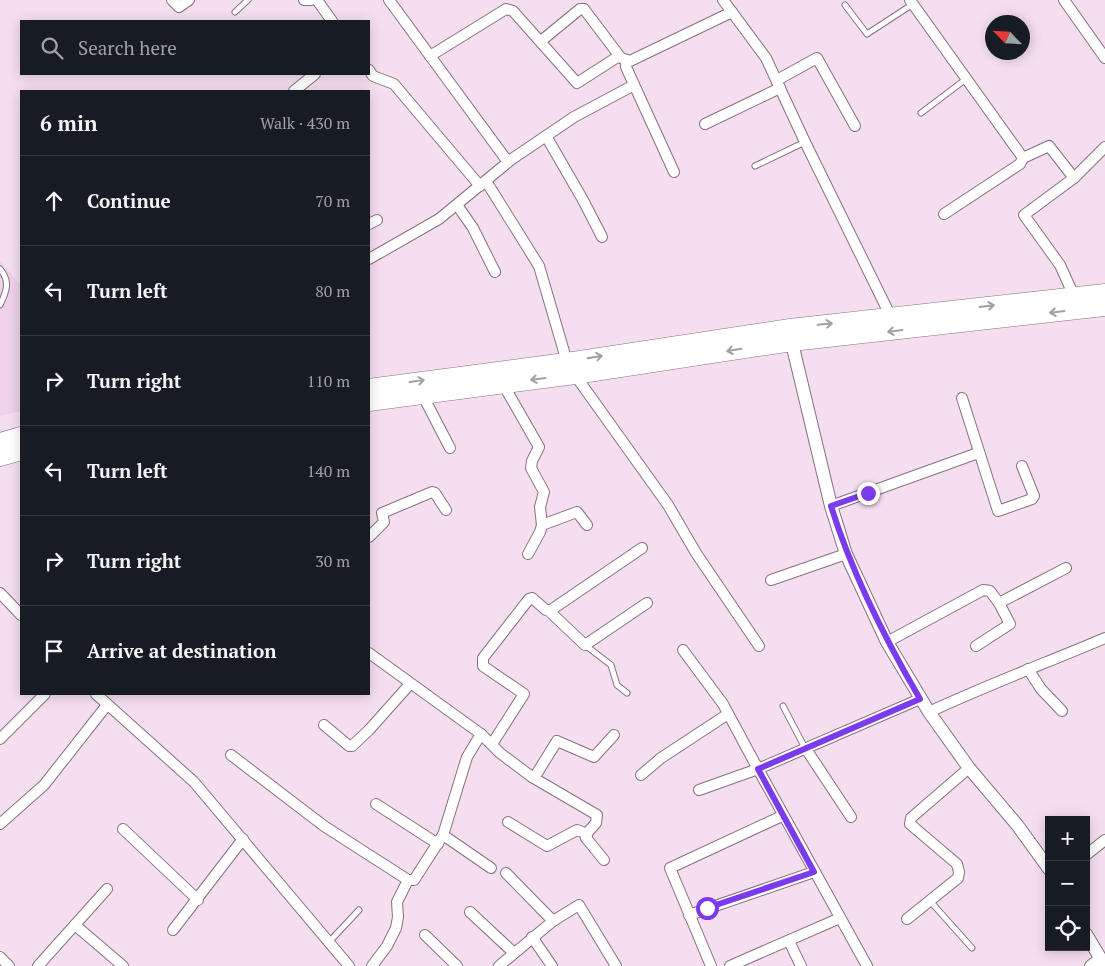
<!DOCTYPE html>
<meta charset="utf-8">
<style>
:root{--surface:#171b24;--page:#20242c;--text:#f1f3f6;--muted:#9ea1a6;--line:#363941}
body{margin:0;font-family:"PT Serif",serif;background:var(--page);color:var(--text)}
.controls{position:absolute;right:15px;bottom:15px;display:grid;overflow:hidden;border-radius:0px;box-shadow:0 2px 12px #0003}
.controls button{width:45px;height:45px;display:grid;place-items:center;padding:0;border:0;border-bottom:1px solid var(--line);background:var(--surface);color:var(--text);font:25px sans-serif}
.compass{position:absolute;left:985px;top:15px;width:45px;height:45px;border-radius:50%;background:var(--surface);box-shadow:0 2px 12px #0003;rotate:295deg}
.stop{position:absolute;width:15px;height:15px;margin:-11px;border:4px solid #7c3aed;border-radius:50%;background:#fff}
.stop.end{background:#7c3aed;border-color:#fff;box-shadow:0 1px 5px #0008}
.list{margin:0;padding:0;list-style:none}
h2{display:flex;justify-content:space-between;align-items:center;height:65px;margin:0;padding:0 20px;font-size:21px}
h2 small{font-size:16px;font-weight:400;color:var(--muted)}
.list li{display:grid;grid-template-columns:32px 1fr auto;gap:15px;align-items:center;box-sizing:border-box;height:90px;padding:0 20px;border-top:1px solid var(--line)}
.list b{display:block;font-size:19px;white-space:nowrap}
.list em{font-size:16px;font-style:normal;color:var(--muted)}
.icon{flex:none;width:28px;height:28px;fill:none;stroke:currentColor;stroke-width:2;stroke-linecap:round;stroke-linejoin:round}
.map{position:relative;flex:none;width:1105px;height:966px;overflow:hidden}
.search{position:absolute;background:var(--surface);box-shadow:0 2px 12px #0003;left:20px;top:20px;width:350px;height:55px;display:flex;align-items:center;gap:12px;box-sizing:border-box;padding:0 18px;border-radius:0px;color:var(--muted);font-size:19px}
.panel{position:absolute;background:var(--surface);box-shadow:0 2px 12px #0003;left:20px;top:90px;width:350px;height:605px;border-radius:0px}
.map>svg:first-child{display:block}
.built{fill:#efd1e9}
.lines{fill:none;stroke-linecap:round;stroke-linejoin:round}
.service-casing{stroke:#867182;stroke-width:7}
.minor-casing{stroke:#867182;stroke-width:12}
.tertiary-casing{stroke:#867182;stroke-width:14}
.trunk-casing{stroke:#867182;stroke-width:19}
.service{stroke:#fff;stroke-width:5}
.minor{stroke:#fff;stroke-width:10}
.tertiary{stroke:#fff;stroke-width:12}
.trunk{stroke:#fff;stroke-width:18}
.oneway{stroke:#a39fa2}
.route{stroke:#7c3aed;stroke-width:6}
</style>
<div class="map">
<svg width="1105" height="966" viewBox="0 0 1105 966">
<rect width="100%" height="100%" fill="#f6def1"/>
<polygon class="built" points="0,261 21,285 21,411 0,416"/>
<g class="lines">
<g class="service-casing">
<g id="service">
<polyline points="845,5 867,34 913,4"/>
<polyline points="235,12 248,0"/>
<polyline points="921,113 966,79"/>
<polyline points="755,166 805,142"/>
<path d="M 0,269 C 11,281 6,293 0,305"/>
<polyline points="585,645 611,665 617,685 627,693"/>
<polyline points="783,706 805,748"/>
<polyline points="930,901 972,948"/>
<polyline points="329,942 359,910"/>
</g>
</g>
<g class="minor-casing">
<g id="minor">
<polyline points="172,0 179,7 189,0"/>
<polyline points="304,0 311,0"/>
<polyline points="317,0 332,21"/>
<polyline points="389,0 508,162"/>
<polyline points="723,0 766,58 805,142 891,317"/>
<polyline points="910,0 1023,158 1049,146 1074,178 1105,147"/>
<polyline points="1064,0 1105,58"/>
<polyline points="541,41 580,9 584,9 621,58 630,61 732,12"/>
<polyline points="430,56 506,9 513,11 577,83 619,56"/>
<polyline points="626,61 626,67 674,172"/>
<polyline points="369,70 373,76 394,84 480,186"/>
<polyline points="777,80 817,58 855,126"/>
<polyline points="294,91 315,74"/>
<polyline points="705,124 780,88"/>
<polyline points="546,136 583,200 602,237"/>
<polyline points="486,181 539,266 567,362"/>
<polyline points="457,205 473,228 495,272"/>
<polyline points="944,214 1020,164 1023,158"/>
<polyline points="369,224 377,220"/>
<polyline points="369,259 439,219 512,159 546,136 574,117 634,85"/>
<polyline points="1074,296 1060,265 1024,215 1074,178"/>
<polyline points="575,375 668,505 696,553 759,646"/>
<polyline points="503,384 539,447 532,461 531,468 544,492 540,507 542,525 540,532 528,554"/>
<polyline points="422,394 450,448"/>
<polyline points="962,398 998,511 1032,499 1034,496 1022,466"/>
<polyline points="831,506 978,453"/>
<polyline points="542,525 577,512 587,525"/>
<polyline points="369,537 384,522 382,513 432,492 435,493 446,510"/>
<polyline points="771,580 846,554"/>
<polyline points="0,593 21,615"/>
<polyline points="548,610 585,645 647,603"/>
<polyline points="887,642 983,590 990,591 999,603 1066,568"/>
<polyline points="976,646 1010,624 999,603"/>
<polyline points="683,650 723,704 758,769 699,790"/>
<polyline points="369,653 481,734 500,753 532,777 597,815 596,823 588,832 586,838 604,860"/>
<polyline points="1028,669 1041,689 1062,711"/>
<polyline points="96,694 194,782 349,966"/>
<path d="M 929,712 C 987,685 1046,663 1105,638"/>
<polyline points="324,725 349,746 352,746 369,730 410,684"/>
<polyline points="0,739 45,694"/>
<polyline points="492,744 524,694 483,666 483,658 529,599 532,598 546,610 551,610 642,548"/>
<polyline points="806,749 851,817"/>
<polyline points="231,755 324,826 408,880 414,880 443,835 467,757 481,734"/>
<polyline points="641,775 661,758 728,714"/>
<polyline points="534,778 557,741 594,757 614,735"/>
<polyline points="376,804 438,844"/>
<polyline points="508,822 547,846 577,830 587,834"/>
<polyline points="0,824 44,785 107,705"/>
<polyline points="123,829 198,900"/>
<polyline points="443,835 491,868"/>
<polyline points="1086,855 1105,840"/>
<polyline points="506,873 553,921"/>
<polyline points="470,912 514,953"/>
<polyline points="689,915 814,872"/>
<polyline points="907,919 958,878 959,872 957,864 910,824 911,818 969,768"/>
<polyline points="75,925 123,966"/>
<polyline points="173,930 243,839"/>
<polyline points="425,935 457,966"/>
<polyline points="532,937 552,966"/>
<polyline points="789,941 801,966"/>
<polyline points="0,957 9,966"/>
<polyline points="38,966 107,889"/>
<polyline points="372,966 387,946 396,928 398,917 397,902 408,880"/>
<polyline points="499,966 553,921 579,905 616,966"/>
<polyline points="711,966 670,868 782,816"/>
<polyline points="730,966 840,918"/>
<polyline points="867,966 758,769 920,699"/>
<polyline points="1090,966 1100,958"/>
</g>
</g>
<g class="tertiary-casing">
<g id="tertiary">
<polyline points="790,335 831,506 846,554 887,642 929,712 969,768 1018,826 1049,869"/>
<polyline points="1086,934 1105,966"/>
</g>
</g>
<g class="trunk-casing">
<g id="trunk">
<polyline points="369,388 573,361 790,328 1105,293"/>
<polyline points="369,402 575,375 792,342 1105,307"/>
<polyline points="0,442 21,436"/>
<polyline points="0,457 21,451"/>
</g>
</g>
<use href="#service" class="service"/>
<use href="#minor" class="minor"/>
<use href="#tertiary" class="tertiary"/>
<use href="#trunk" class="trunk"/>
</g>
<defs><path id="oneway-shaft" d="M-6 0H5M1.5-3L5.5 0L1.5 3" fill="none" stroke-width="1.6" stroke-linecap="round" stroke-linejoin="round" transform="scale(1.25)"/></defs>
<g class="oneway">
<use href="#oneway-shaft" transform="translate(987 306) rotate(-7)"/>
<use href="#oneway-shaft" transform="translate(1057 312) rotate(173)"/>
<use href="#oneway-shaft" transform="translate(825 324) rotate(-5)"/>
<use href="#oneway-shaft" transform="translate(895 331) rotate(173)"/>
<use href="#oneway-shaft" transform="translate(734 350) rotate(171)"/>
<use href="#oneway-shaft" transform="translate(595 357) rotate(-9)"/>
<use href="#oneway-shaft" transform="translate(538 379) rotate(173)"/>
<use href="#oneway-shaft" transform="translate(417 381) rotate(-8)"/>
</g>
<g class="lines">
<path class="route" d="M 707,908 L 814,872 L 758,769 L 920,699 C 884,637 852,574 831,506 L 868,493"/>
</g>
</svg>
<div class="controls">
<button>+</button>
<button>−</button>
<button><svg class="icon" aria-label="locate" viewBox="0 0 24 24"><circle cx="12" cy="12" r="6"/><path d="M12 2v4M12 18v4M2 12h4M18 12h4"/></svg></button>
</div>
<svg class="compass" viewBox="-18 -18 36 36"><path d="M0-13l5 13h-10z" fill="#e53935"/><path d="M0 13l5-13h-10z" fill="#9ea1a6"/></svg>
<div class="stop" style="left:707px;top:908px"></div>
<div class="stop end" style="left:868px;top:493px"></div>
<div class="search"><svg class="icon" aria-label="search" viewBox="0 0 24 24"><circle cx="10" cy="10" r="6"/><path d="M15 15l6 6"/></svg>Search here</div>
<section class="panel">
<h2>6 min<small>Walk · 430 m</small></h2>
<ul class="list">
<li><svg class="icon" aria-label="ahead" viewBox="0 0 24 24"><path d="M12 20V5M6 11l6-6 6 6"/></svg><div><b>Continue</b></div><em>70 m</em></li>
<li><svg class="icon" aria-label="left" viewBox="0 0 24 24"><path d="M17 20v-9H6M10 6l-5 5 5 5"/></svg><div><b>Turn left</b></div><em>80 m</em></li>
<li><svg class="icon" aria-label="right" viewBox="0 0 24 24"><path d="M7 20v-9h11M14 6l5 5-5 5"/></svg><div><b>Turn right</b></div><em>110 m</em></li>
<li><svg class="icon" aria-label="left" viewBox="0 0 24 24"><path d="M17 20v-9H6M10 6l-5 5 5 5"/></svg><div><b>Turn left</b></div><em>140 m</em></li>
<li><svg class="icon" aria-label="right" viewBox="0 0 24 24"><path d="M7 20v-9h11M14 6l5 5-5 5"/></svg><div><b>Turn right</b></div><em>30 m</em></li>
<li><svg class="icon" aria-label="arrive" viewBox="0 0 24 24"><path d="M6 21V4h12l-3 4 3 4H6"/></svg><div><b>Arrive at destination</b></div></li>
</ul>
</section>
</div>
